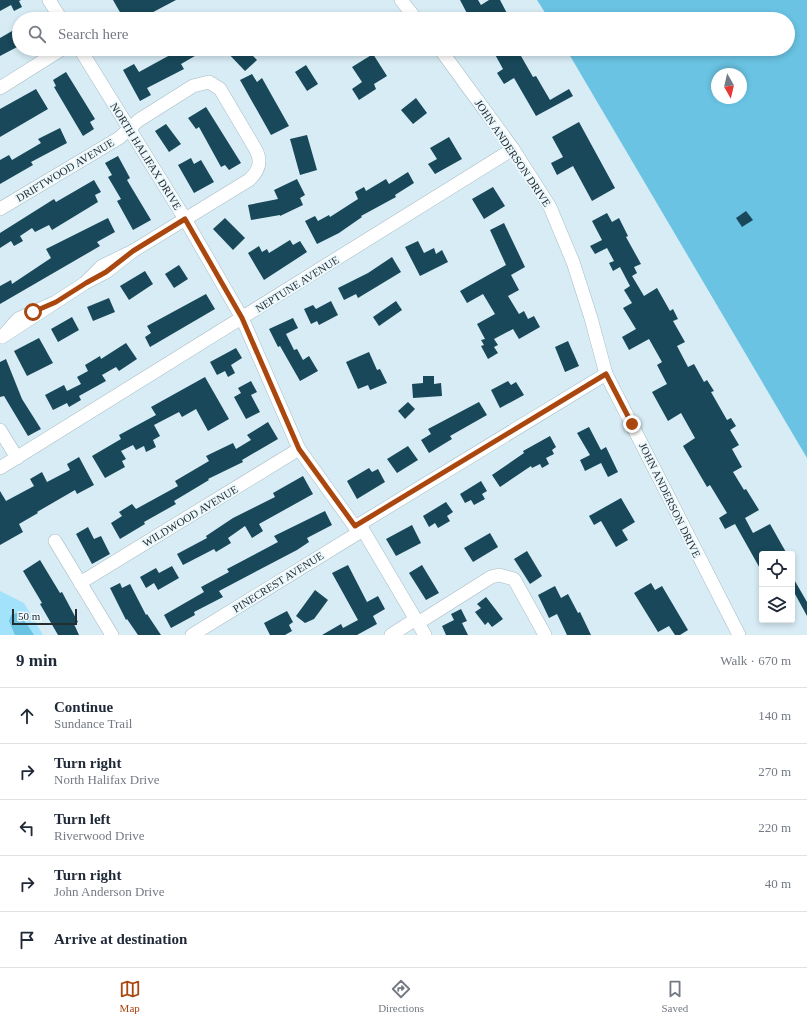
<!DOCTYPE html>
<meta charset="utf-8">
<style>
:root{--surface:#fff;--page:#f6f6f7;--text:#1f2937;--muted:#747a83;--line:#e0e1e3;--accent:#aa470f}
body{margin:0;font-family:Georgia,serif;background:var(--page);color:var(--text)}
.controls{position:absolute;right:12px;bottom:12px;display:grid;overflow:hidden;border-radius:4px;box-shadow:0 2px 6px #0003}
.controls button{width:36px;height:36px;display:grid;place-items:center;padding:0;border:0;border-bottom:1px solid var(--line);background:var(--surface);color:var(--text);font:20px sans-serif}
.compass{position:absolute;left:711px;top:68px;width:36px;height:36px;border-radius:50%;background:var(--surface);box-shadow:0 2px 6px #0003;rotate:172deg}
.scale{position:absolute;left:12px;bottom:10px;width:65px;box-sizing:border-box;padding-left:4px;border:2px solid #252d30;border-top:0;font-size:11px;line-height:14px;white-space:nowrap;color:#252d30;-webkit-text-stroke:3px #ebf8fd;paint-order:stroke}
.stop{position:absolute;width:12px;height:12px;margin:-9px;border:3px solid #aa470f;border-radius:50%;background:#fff}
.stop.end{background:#aa470f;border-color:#fff;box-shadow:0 1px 4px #0008}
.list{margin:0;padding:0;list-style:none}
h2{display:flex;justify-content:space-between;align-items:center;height:52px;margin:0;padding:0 16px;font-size:17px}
h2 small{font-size:13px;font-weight:400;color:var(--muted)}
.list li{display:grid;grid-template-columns:26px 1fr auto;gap:12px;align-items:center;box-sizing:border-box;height:56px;padding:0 16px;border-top:1px solid var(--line)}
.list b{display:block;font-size:15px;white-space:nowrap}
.list p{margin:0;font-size:13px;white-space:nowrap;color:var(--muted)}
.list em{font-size:13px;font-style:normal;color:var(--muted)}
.icon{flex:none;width:22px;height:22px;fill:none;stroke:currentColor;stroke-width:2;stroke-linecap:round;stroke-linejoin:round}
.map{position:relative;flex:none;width:807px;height:635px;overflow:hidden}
.search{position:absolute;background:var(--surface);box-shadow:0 2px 6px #0003;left:12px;right:12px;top:12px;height:44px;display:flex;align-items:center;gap:10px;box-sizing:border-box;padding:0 14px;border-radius:22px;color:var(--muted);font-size:15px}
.sheet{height:332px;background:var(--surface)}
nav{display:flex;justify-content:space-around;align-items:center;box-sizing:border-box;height:56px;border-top:1px solid var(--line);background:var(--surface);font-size:11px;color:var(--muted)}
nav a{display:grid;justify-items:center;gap:2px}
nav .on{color:var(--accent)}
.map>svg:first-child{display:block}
.green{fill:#a3e2fb}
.water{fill:#6ac3e3;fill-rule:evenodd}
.building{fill:#184859}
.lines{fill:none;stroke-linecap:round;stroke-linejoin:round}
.minor-casing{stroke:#a7bbc4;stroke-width:14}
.minor{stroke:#fff;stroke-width:13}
.route{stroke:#aa470f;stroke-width:5}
.labels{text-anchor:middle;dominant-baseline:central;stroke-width:4;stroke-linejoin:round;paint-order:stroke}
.street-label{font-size:11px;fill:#252d30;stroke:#ebf8fd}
</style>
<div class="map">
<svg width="807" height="635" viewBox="0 0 807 635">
<rect width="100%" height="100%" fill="#d7ecf5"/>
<polygon class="green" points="0,591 24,603 43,635 0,635"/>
<g class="water">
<path d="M 537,0 L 807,0 L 807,458 L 566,49 L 788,49 L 788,19 L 549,19 ZM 717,74 L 741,74 L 741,98 L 717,98 Z"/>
<polygon points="19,612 34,635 15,635 9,621 11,615"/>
</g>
<g class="building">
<polygon points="0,0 21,0 19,1 22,7 14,11 11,5 0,11"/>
<polygon points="113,0 176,0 140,19 112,19 121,14"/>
<polygon points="460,0 478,0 481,5 489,0 500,0 510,19 470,19"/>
<polygon points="19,27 19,46 0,56 0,38"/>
<polygon points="181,49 207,49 181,64 184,69 147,88 151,95 140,101 123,70 134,64 139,72"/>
<polygon points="224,49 246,49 257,60 245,71"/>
<polygon points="492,49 517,49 533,77 536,76 550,100 569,89 573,96 536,116 514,78 504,84 497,73 503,69"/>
<polygon points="373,54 387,76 374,84 376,89 359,100 352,89 362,82 352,67"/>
<polygon points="306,65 318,84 307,91 295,72"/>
<polygon points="66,72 95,119 90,122 94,129 83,136 54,87 56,86 53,80"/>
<polygon points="252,74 257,82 262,78 289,126 271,135 240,80"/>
<polygon points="36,89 48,109 0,137 0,109"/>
<polygon points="416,98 427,113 413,124 401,110"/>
<polygon points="206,107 241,163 229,170 225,165 221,167 199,127 196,129 188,118"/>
<polygon points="579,122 615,188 592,201 573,166 557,175 551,163 563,157 552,137"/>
<polygon points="166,124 181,144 169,152 155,131"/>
<polygon points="60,128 67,143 31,162 33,165 0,184 0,160 9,155 12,160 41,143 38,139"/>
<polygon points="307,135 317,170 300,175 290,139"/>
<polygon points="449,137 462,159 435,174 428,164 437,159 430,148"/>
<polygon points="118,156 130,178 127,180 151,220 133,230 117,201 121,199 108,177 112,175 105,163"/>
<polygon points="191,158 194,164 201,160 214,182 194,193 178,165"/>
<polygon points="408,172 414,183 395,195 396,197 361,216 362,217 339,233 317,244 305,221 315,216 318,221 329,215 330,217 358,199 355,192 364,187 366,191 386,179 389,184"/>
<polygon points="297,179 305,195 300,198 303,205 280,216 280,215 251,220 248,205 278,199 274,190"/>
<polygon points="94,180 101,192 95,195 98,202 52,230 49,225 35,232 32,228 20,236 23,241 14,246 11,241 0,248 0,233 54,199 56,202"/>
<polygon points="493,187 505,206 484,219 472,199"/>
<polygon points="746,211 753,220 742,227 736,218"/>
<polygon points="607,213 612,222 619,218 628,236 626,237 641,264 634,267 637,273 632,276 644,296 657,288 670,311 673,309 678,319 673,321 685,342 677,346 688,367 694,364 704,382 707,380 714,391 711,392 727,420 731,418 736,426 730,430 739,445 732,449 742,467 733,472 744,490 746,489 759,510 745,518 753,533 770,524 787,554 762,554 762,572 735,524 725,529 719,518 727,513 710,485 707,487 683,446 695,438 681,413 668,421 652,392 667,384 657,365 662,362 649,339 629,350 622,337 636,329 623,308 632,303 624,290 630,286 620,267 613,271 609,263 614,261 607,248 595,254 590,246 602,240 592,221"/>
<polygon points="108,218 115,232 97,242 100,246 0,304 0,286 11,280 12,284 51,258 46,249"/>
<polygon points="225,218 245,238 233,250 213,229"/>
<polygon points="504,223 525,267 511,275 519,290 508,296 519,314 524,311 528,319 534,316 540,327 519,339 513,329 494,339 498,345 494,347 498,353 488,359 481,346 484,345 481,340 485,339 477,324 495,314 483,294 467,303 460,291 506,265 490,230"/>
<polygon points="290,240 293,245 300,241 307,252 264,280 248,253 259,246 262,252 267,249 269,253"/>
<polygon points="418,241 424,253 434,248 436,254 442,250 448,262 420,276 405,247"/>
<polygon points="392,257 401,272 358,298 356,294 344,300 338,288 368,273"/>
<polygon points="179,265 188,279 174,288 165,274"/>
<polygon points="145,271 153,284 129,300 120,286"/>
<polygon points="206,294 215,309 150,347 145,337 151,333 147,326"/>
<polygon points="109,298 115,312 93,321 87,307"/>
<polygon points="331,301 338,315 319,325 317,321 311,324 304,309 313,305 316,309"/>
<polygon points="396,301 402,310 379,326 373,317"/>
<polygon points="72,317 79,330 58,342 51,329"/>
<polygon points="293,318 298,328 286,334 294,350 297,349 303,360 309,356 318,371 300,381 280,346 278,347 269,329"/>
<polygon points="39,338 53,363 27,376 14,351"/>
<polygon points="568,341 579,366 565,372 555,347"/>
<polygon points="126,343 137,359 119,371 116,367 102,375 106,381 79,396 81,400 69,407 67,403 53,410 45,395 64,385 67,391 81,384 77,377 88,371 85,365 100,356 101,359"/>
<polygon points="236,348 242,358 231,365 235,373 228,377 225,371 217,375 210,362"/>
<polygon points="369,352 377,370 380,369 387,383 370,390 368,385 358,389 346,362"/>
<polygon points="6,359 22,399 41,429 28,436 4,396 0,397 0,362"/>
<polygon points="423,376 434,376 434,384 441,383 442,396 413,398 412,384 423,383"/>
<polygon points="205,377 229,419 208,431 196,409 182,417 179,412 154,425 160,436 153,440 156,447 146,452 144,446 136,450 133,445 121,451 126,459 122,461 125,467 105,478 92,456 121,439 119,435 156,415 151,407"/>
<polygon points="251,381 257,392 251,395 260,412 246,419 234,397 241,393 238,388"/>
<polygon points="508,381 511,385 516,382 524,395 500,408 491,390"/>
<polygon points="408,402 415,409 405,419 398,411"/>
<polygon points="479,402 487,415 450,436 452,439 429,453 421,440 431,434 428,429"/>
<polygon points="268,422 278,439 242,460 243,462 208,479 209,480 174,501 176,504 144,522 145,524 120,539 111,523 122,516 119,512 132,504 136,509 178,486 175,481 209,461 206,456 233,443 236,449 251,440 247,435"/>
<polygon points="589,427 601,450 606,447 618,472 608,477 601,463 585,471 580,460 590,455 577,433"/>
<polygon points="550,436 556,447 552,450 554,454 546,458 549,464 542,468 540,464 532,468 531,466 500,487 492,475 524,453 523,451"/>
<polygon points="408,446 418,460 397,473 387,459"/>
<polygon points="79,457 94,485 77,494 75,490 37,512 38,513 19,524 23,532 0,545 0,491 6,501 34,486 30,479 42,472 47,482 70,470 67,464"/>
<polygon points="369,468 372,472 378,469 385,482 357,499 347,481"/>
<polygon points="303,476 313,494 259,524 263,531 252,538 245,526 228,538 231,543 216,552 214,549 183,565 177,554 207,538 206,536 233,518 275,497 273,493"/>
<polygon points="481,481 487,491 482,494 485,499 474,505 471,500 465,503 460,494"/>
<polygon points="621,498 635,522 622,530 628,540 616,547 601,521 594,525 589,516"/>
<polygon points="446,502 453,512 447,516 450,521 438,528 435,523 429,527 423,516"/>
<polygon points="325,511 332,525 307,538 309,542 297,550 219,591 223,597 194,612 195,615 171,628 164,615 204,592 201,587 229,572 227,569 278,542 274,536"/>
<polygon points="412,525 421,543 396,556 386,539"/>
<polygon points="88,527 94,539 101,536 110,554 92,564 76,534"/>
<polygon points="490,533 498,547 473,562 464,548"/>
<polygon points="527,551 542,576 530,584 514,559"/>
<polygon points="40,560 60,593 62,592 78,622 74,624 79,635 58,635 40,604 42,603 23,571"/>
<polygon points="348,565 367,602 378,596 385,609 373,616 377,624 357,635 322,635 341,624 343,628 358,620 332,573"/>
<polygon points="422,565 439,593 426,600 409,573"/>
<polygon points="172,566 179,578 158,590 154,583 146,588 140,577 156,568 159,573"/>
<polygon points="792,576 807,602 807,616 795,594 792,596"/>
<polygon points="120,583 122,588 130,584 146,615 147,614 161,635 138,635 127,619 126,620 110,588"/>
<polygon points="651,583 655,590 662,586 688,630 680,635 675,635 669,626 658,632 634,593"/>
<polygon points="555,586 561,598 568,594 578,613 580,612 591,635 567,635 557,614 549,618 538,595"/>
<polygon points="315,590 328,600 314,619 305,623 296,616"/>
<polygon points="486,597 503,619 492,627 488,622 485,625 475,612 481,608 477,604"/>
<polygon points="461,609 467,621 462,623 468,635 446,635 442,626 454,620 451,614"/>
<polygon points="287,611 293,622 289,625 292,631 285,635 270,635 264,623"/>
</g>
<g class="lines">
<g class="minor-casing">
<g id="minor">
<polyline points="49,0 61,19"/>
<polyline points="401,0 416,19"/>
<polyline points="80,49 185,219 242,318 299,449 355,527 363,530 425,635"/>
<polyline points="440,49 513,149 550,207 573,262 591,318 606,374 739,635"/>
<polyline points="0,88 62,49"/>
<path d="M 0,209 L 119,138 L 139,120 L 193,86 L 209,82 L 220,89 L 256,150 C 262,162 259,171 249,180 L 133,251"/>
<polyline points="56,302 18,319 2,337 85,283 106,272 133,251 102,266 85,283"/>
<polyline points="0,430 17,458"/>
<polyline points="0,468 513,149"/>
<polyline points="355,527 606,374"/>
<polyline points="55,541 112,635"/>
<polyline points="80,583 299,449"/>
<polyline points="418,623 491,577 499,575 514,579 545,635"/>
<polyline points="192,635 363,530"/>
<polyline points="391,635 416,619"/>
</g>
</g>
<use href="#minor" class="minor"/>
</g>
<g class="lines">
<polyline class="route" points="33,312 56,302 86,283 106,272 133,251 185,219 242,318 299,449 355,526 606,374 632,424"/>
</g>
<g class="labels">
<g class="street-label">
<text transform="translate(513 153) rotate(56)">JOHN ANDERSON DRIVE</text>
<text transform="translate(146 156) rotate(58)">NORTH HALIFAX DRIVE</text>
<text transform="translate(65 170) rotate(-31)">DRIFTWOOD AVENUE</text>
<text transform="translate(297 284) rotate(-32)">NEPTUNE AVENUE</text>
<text transform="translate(670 500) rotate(64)">JOHN ANDERSON DRIVE</text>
<text transform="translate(190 516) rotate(-31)">WILDWOOD AVENUE</text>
<text transform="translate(278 582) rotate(-32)">PINECREST AVENUE</text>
</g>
</g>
</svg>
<div class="controls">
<button><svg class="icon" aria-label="locate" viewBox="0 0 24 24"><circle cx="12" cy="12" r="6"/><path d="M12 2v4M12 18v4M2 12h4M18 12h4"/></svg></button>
<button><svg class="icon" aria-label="layers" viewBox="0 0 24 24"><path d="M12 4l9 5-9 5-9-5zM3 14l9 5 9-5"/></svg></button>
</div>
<svg class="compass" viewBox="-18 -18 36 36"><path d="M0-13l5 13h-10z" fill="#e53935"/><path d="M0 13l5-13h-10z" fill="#747a83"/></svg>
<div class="scale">50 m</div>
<div class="stop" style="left:33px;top:312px"></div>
<div class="stop end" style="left:632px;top:424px"></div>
<div class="search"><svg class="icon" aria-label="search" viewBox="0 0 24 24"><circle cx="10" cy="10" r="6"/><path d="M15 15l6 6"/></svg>Search here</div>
</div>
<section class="sheet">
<h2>9 min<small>Walk · 670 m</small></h2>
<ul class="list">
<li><svg class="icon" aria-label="ahead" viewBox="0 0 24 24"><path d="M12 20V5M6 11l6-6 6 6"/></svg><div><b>Continue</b><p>Sundance Trail</p></div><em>140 m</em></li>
<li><svg class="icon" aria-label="right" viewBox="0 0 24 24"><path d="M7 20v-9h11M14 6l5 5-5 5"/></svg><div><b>Turn right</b><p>North Halifax Drive</p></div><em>270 m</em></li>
<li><svg class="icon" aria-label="left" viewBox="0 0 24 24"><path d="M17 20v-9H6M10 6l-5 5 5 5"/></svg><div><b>Turn left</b><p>Riverwood Drive</p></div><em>220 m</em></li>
<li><svg class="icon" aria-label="right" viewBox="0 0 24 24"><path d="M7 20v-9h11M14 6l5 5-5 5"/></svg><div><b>Turn right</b><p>John Anderson Drive</p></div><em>40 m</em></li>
<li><svg class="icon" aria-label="arrive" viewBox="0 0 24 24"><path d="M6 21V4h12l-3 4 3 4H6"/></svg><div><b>Arrive at destination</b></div></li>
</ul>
</section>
<nav>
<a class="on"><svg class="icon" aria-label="map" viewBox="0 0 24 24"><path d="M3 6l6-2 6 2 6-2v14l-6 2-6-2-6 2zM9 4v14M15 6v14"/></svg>Map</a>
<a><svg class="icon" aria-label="directions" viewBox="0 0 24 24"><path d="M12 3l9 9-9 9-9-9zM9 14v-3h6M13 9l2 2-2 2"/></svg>Directions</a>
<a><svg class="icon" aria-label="saved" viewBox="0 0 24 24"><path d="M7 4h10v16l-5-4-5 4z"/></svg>Saved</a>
</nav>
